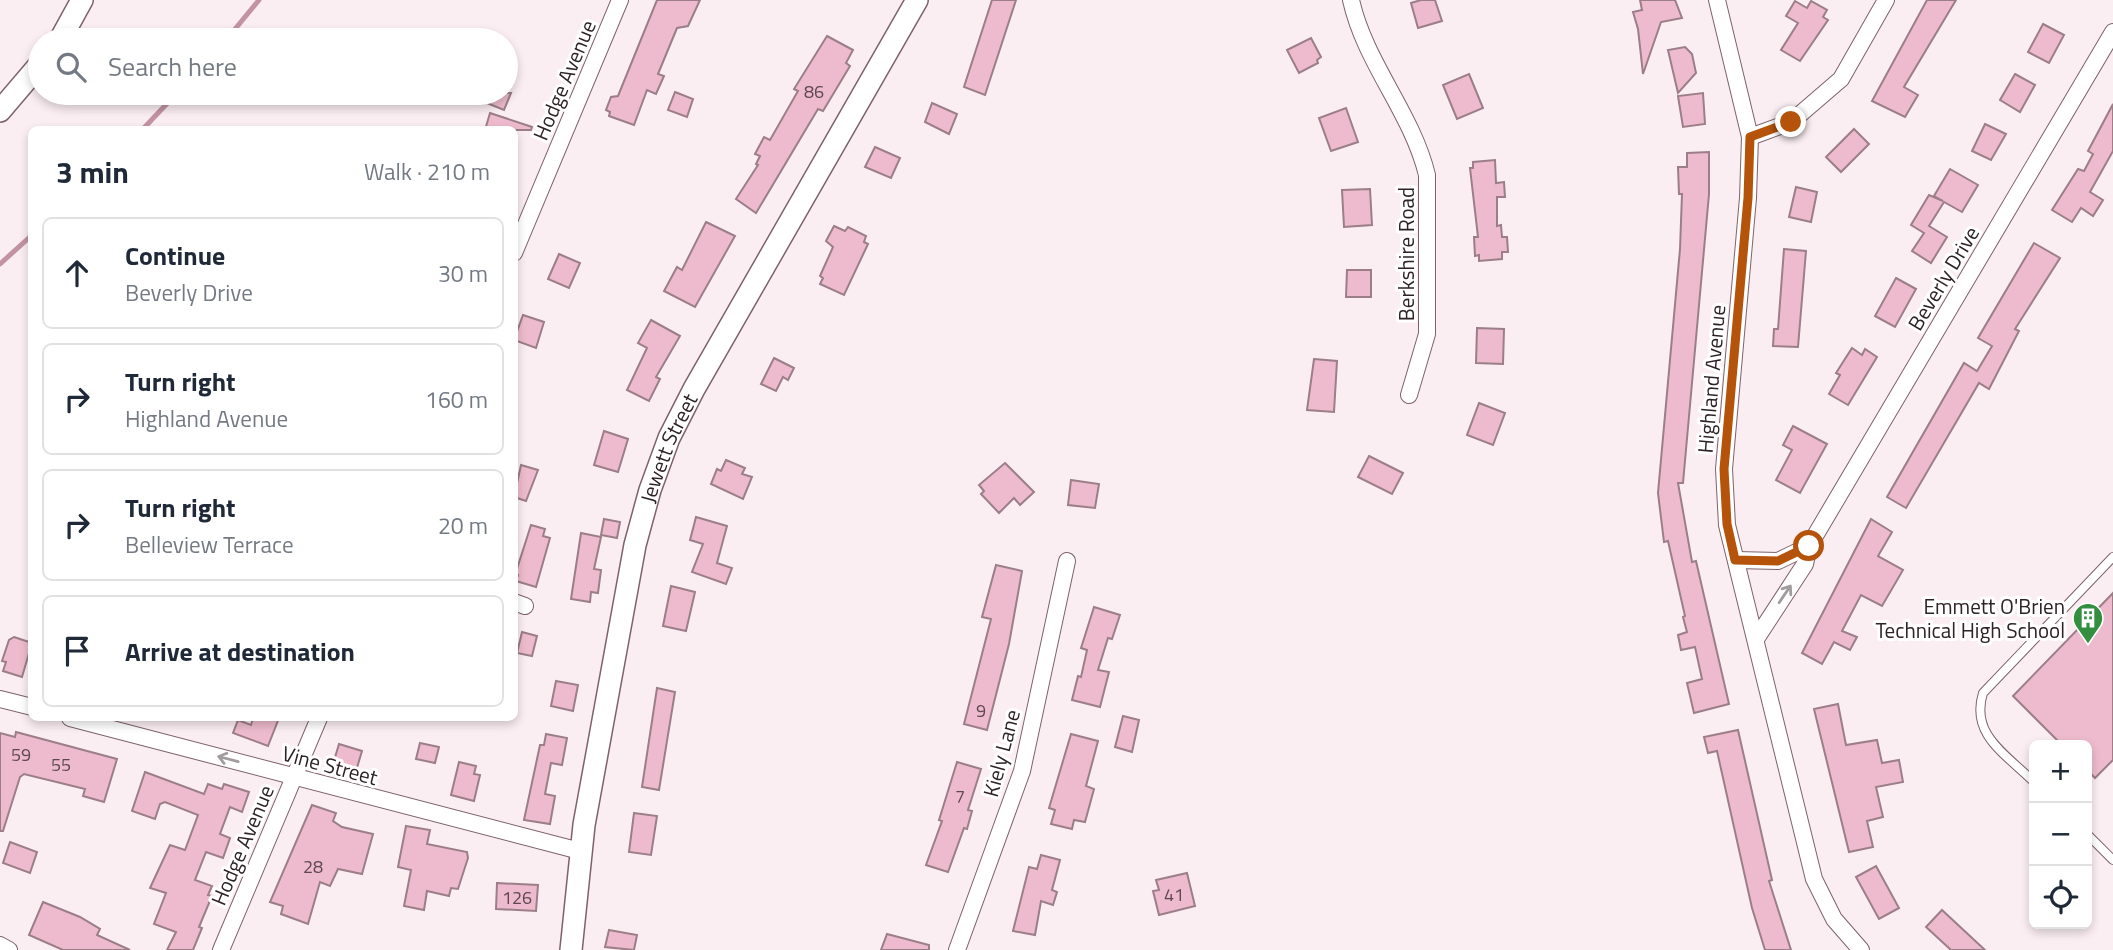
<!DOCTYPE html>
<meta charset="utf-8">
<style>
:root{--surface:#fff;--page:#f2f2f3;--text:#1f2937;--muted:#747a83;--line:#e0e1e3}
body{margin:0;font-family:"Titillium Web",sans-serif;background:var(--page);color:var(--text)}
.controls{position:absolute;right:21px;bottom:21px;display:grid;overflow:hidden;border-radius:10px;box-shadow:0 4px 10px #0003}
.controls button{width:63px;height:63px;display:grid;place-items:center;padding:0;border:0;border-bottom:2px solid var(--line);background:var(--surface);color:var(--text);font:35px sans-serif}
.stop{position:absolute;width:21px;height:21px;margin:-16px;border:5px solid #b45309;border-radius:50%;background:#fff}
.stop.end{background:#b45309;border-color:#fff;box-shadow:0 2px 7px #0008}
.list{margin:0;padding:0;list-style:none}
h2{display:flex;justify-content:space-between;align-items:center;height:91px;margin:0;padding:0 28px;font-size:30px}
h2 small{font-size:23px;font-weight:400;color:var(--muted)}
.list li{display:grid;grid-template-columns:46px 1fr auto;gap:21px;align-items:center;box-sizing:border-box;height:112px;margin:0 14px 14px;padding:0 14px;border:2px solid var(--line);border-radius:10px}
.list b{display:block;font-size:26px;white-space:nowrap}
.list p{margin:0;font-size:23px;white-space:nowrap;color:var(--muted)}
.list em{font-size:23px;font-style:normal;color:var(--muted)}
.icon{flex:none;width:38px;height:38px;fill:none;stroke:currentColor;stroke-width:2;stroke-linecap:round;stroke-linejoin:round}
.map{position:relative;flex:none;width:2113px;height:950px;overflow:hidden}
.search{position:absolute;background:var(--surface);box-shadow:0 4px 10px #0003;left:28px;top:28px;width:490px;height:77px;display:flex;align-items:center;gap:18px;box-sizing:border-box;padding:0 24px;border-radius:38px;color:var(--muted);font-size:26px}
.panel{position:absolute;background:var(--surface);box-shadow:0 4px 10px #0003;left:28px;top:126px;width:490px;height:595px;border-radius:10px}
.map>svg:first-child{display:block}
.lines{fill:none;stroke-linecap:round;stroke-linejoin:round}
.stream{stroke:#c393a4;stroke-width:5}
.building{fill:#edbbcd;stroke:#9b7e88;stroke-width:2}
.lane-casing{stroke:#7d626c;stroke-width:10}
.street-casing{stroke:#7d626c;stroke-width:18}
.secondary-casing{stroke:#7d626c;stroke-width:24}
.lane{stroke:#fff;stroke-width:8}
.street{stroke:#fff;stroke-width:16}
.secondary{stroke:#fff;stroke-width:21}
.oneway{stroke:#a19c9d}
.route{stroke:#b45309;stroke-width:9}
.labels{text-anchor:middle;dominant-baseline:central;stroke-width:6;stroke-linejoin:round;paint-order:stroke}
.number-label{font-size:18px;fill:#5e4850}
.street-label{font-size:21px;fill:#2e2226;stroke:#fff}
.poi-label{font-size:21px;fill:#2e2226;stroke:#fff;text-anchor:end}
</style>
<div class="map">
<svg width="2113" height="950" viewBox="0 0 2113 950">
<rect width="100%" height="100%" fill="#fbeef2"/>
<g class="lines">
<g class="stream">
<polyline points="226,40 259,0"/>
<polyline points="142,130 177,93"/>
<polyline points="0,264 32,235"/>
</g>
</g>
<g class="building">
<polygon points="657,0 700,0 688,26 677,28 658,74 664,76 656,94 647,90 634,125 609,116 610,112 606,110 611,97 618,96"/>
<polygon points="992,0 1016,0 985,95 964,87"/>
<polygon points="1421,0 1435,0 1442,21 1418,28 1411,3"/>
<polygon points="1640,0 1675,0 1682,18 1661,22 1643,74 1638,29 1633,12 1642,10"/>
<polygon points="1927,0 1956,0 1904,87 1918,95 1905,117 1872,101"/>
<polygon points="1795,1 1807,8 1811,1 1827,10 1823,17 1828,20 1800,61 1781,50 1798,23 1786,16"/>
<polygon points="2043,24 2064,35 2049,63 2028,52"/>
<polygon points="827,36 853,50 846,63 850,66 823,111 818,109 756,213 736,199 758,165 756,164 760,156 755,154 764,137 770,140 798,91 794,89"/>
<polygon points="1311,38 1321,57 1317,60 1318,63 1299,73 1287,50"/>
<polygon points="1685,47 1692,54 1696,73 1678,93 1668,50"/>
<polygon points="1469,74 1483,108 1457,119 1443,85"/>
<polygon points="2015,74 2035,85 2020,112 2000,100"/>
<polygon points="675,92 693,99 687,117 668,110"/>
<polygon points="462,93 511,93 504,110"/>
<polygon points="1703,93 1705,124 1683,127 1678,96"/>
<polygon points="932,103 957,114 949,134 925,122"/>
<polygon points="2113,104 2113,151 2090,192 2103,200 2093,216 2081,208 2072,222 2052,210 2078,169 2084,171 2093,154 2088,151"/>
<polygon points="1346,108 1358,142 1331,151 1319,118"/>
<polygon points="490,113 532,127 531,130 485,130"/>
<polygon points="1985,124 2006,134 1991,160 1972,151"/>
<polygon points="1854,129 1869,144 1841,172 1826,157"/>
<polygon points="875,147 900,158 891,178 865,167"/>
<polygon points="1709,152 1709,194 1683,483 1678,483 1692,562 1696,561 1729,704 1694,713 1687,683 1702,679 1695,647 1681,650 1678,635 1687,632 1683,617 1685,616 1668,541 1664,542 1658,493 1680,249 1682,194 1679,194 1678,167 1687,167 1687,153"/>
<polygon points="1495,160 1496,183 1504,182 1505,197 1497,197 1497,226 1501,225 1502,237 1507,237 1508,252 1502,252 1502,259 1479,261 1479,255 1475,256 1474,237 1478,237 1470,168 1473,168 1473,162"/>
<polygon points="1950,169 1978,185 1962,212 1944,202 1929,226 1947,237 1931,263 1912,251 1924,233 1911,225 1929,195 1943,201 1934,196"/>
<polygon points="1796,187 1817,192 1811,222 1789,217"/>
<polygon points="1370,189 1372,225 1344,227 1342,190"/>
<polygon points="706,222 735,236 695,307 664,291 677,267 682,270"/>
<polygon points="834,226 845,231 848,227 866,236 864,242 868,244 844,295 820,284 823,278 820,276 833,247 826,241"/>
<polygon points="2034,243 2060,258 2015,329 2019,331 1989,389 1979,383 1906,508 1887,497 1964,363 1977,371 1992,346 1978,338"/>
<polygon points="1784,249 1806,251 1798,347 1773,346 1774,329 1778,329"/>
<polygon points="559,254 580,263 569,288 548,279"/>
<polygon points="1347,270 1371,270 1371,297 1346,297"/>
<polygon points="1896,278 1916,289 1895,327 1875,316"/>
<polygon points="523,315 544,322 536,348 514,340"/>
<polygon points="651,320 680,336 656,377 660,379 649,401 627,390 647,348 638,343"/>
<polygon points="1477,328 1504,329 1503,364 1476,363"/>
<polygon points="1852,348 1862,355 1865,349 1877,357 1848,405 1829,394 1840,375 1836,373"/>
<polygon points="774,358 794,368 788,380 783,377 776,391 761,384"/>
<polygon points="1314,359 1337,361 1334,412 1307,410"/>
<polygon points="1479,403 1505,413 1493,445 1467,435"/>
<polygon points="1793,426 1827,444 1800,493 1776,480 1792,450 1783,445"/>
<polygon points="604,431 628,439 618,472 594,465"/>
<polygon points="1369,456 1403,473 1392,494 1358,477"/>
<polygon points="726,460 745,468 742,474 752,477 743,499 711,484 717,469 721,471"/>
<polygon points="1005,463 1034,492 1020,505 1014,498 999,513 981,494 984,491 979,485"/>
<polygon points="521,465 538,470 526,501 514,497"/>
<polygon points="1071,480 1099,484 1095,508 1068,505"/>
<polygon points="696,517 727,526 717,563 732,568 726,584 692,572 703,544 690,540"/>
<polygon points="604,519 620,522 617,538 601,535"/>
<polygon points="1871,519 1892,532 1878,556 1903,570 1882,606 1861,595 1842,631 1857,637 1850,650 1834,642 1822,664 1802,653"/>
<polygon points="531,525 545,529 543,536 550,538 536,587 516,581 518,575 515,575"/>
<polygon points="581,533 601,537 594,569 601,570 598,593 591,592 590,602 571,599"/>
<polygon points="996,565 1022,571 1009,644 987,730 964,724 991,619 982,617"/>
<polygon points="671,586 695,592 686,631 663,626"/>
<polygon points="2113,593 2113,760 2095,778 2087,770 2087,745 2062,745 2013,696"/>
<polygon points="1094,607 1120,615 1112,639 1108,638 1098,670 1109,672 1100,707 1072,700 1078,676 1081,677 1087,650 1081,648"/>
<polygon points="522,632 537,636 532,656 517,653"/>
<polygon points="14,637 32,643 22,677 3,671 6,662 2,661 9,640"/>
<polygon points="556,681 578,685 573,711 551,706"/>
<polygon points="657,688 675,692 659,790 642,787"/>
<polygon points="1838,704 1846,745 1877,740 1882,763 1899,760 1903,782 1876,787 1883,817 1867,821 1873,847 1849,852 1814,709"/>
<polygon points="1123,716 1139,720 1132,752 1115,747"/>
<polygon points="253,718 279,718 268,746 233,733 238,720 251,725"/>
<polygon points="1738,730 1772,880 1769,881 1791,950 1765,950 1752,908 1717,751 1708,753 1704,737"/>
<polygon points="16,732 117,759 104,802 83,796 85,789 24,774 20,777 3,831 0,831 0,733 15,737"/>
<polygon points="546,734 567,738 562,765 551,763 545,794 555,796 550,824 524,820 540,745 544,745"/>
<polygon points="1071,734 1098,741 1086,786 1094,789 1085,822 1074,820 1072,829 1051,824 1055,810 1049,808"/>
<polygon points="420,743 439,747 435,763 416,759"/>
<polygon points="339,744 362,751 356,771 333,764"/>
<polygon points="459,762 476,766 474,774 480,775 474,801 451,795"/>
<polygon points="957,762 981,769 968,810 972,811 967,829 964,828 948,872 926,865 942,821 939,820"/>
<polygon points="145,772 204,794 208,784 222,789 224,784 249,792 242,812 230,807 220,834 230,838 223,858 206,852 195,880 212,886 208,895 212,896 199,927 202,928 193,950 167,950 176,932 154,924 166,893 150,888 170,845 185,850 198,815 165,802 160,804 155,819 132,811"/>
<polygon points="312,805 336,813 333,821 342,827 373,834 362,874 338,869 330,886 320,882 308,924 281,914 283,906 270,902"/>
<polygon points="634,813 657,816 651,855 629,852"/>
<polygon points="406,826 430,830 427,844 467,852 468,858 458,889 451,888 449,896 427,891 424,910 404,906 411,870 398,867"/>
<polygon points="10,842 37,852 30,873 3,863"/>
<polygon points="1041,855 1060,860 1052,890 1057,892 1053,905 1041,901 1035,935 1013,931 1029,867 1037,869"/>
<polygon points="1876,866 1899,908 1879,919 1856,877"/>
<polygon points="1187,873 1195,906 1159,915 1153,891 1159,890 1156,880"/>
<polygon points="497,883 538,885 536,911 496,909"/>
<polygon points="43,902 80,917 100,929 97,935 130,950 63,950 29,935"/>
<polygon points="1942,910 1985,950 1951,950 1926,927"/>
<polygon points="609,930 637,935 634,950 605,947"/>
<polygon points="887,934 929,945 929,950 881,950"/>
</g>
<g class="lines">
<g class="lane-casing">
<g id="lane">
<path d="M 2034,782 C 2006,754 1970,735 1983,693 L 2113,557"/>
<polyline points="2087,834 2113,860"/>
</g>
</g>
<g class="street-casing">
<g id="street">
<path d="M 1351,0 C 1365,63 1412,113 1427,175 L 1427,334 L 1409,395"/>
<polyline points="1717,0 1750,137 1748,198 1724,469 1727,525 1814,879 1834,919 1861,950"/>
<polyline points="1750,137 1791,122 1841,79 1886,0"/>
<polyline points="514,253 620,0"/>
<polyline points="1736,560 1778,561 1809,546"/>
<polyline points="514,602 525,606"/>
<polyline points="1756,639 1805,564 1809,546 2113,32"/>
<polyline points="0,699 32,707"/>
<polyline points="70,718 580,851"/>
<polyline points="0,945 9,950"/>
<polyline points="221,950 319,718"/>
<polyline points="957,950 1022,771 1067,561"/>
</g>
</g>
<g class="secondary-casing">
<g id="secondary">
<polyline points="60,40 82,0"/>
<polyline points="0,111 40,64"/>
<path id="s1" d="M 571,950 L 584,825 L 635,545 L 650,490 L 669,438 L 694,389 L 917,0"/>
</g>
</g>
<use href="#lane" class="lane"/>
<use href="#street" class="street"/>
<use href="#secondary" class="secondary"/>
</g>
<defs><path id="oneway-shaft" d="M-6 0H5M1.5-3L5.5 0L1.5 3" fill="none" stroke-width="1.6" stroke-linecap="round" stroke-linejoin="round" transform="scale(1.75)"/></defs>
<g class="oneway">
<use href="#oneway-shaft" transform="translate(1785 594) rotate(-56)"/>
<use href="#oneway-shaft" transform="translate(228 759) rotate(-165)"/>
</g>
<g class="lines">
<polyline class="route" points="1791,122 1750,137 1748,198 1724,469 1727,524 1735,560 1778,561 1809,546"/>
</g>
<defs>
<g id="building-pin" transform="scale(1.575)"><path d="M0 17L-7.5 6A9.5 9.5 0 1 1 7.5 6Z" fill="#338e3f" stroke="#fff"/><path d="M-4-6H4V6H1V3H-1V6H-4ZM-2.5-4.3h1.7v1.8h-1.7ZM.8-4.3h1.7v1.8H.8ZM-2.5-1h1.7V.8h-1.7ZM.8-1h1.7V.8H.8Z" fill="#fff"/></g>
</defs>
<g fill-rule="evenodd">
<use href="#building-pin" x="2088" y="618"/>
</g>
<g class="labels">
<g class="number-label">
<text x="814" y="91">86</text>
<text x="981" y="710">9</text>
<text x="21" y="754">59</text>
<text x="61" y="764">55</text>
<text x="960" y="796">7</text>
<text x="313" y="866">28</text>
<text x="1174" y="894">41</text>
<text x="517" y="897">126</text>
</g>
<g class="street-label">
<text transform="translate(564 80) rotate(-67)">Hodge Avenue</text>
<text transform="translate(1406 254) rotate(-90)">Berkshire Road</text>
<text transform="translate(1943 278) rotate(-59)">Beverly Drive</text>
<text transform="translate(1711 379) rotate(-85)">Highland Avenue</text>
<text stroke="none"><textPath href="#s1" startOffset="513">Jewett Street</textPath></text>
<text transform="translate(1001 753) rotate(-75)">Kiely Lane</text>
<text transform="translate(330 765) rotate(15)">Vine Street</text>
<text transform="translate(242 845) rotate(-67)">Hodge Avenue</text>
</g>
<g class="poi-label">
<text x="2065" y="606">Emmett O'Brien<tspan x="2065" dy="24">Technical High School</tspan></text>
</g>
</g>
</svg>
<div class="controls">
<button>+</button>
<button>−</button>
<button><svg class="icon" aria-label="locate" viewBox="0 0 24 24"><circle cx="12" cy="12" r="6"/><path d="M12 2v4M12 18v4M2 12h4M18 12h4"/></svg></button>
</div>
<div class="stop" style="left:1809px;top:546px"></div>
<div class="stop end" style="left:1791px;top:122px"></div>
<div class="search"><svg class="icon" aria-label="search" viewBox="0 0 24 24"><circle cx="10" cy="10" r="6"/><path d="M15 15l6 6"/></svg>Search here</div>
<section class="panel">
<h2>3 min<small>Walk · 210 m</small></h2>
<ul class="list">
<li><svg class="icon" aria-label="ahead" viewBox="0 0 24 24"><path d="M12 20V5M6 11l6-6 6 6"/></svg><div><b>Continue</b><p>Beverly Drive</p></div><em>30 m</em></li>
<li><svg class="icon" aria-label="right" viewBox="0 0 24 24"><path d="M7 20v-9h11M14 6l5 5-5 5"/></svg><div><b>Turn right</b><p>Highland Avenue</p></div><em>160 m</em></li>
<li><svg class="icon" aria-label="right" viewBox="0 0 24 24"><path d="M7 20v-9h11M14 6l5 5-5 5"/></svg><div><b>Turn right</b><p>Belleview Terrace</p></div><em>20 m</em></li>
<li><svg class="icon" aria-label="arrive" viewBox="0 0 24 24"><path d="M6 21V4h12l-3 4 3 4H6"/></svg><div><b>Arrive at destination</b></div></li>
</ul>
</section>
</div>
